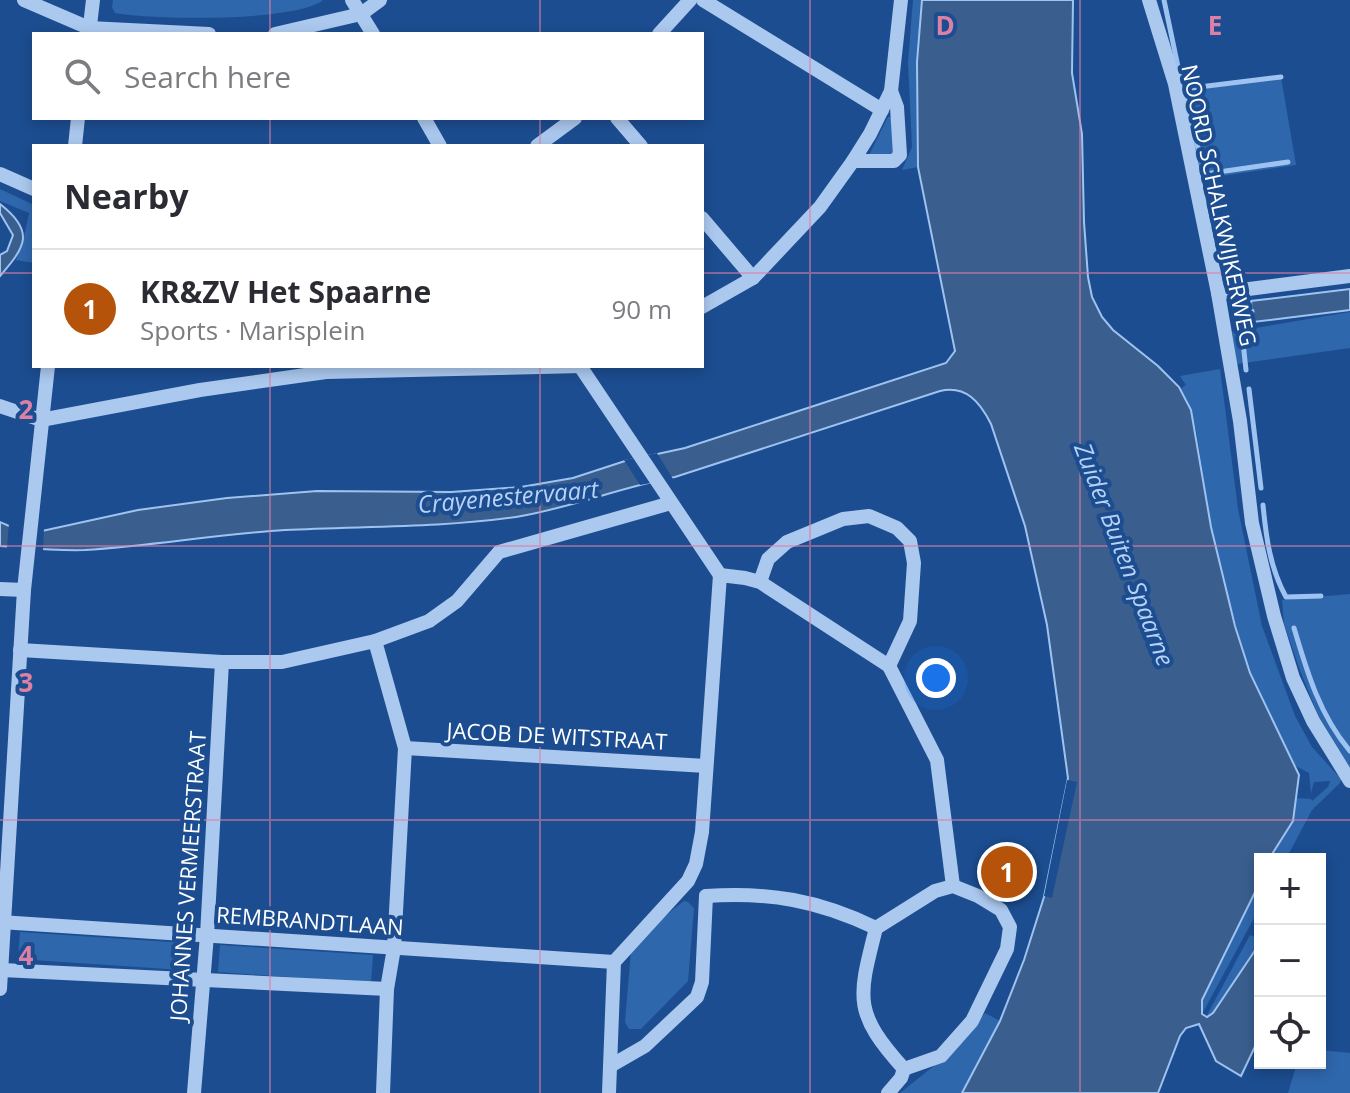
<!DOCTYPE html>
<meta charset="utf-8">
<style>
:root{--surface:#fff;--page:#f7f7f7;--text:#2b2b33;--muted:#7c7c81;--line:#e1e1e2;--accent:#b45309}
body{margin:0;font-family:"Open Sans",sans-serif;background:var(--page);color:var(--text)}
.controls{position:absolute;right:24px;bottom:24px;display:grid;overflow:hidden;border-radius:0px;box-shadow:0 4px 12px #0003}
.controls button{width:72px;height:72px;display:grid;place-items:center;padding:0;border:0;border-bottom:2px solid var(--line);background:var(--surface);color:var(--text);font:40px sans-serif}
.you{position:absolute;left:936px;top:678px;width:28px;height:28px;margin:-20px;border:6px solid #fff;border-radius:50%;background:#1a73e8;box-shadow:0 0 0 12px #1a73e833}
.badge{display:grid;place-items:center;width:52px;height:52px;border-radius:50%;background:var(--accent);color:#fff;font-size:26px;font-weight:700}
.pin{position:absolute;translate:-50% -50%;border:4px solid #fff;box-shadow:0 2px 8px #0006}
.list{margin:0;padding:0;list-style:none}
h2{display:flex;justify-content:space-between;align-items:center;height:104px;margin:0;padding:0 32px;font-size:34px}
h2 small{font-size:26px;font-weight:400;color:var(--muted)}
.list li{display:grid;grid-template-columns:52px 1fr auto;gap:24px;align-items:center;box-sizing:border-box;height:120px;padding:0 32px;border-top:2px solid var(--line)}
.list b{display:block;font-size:30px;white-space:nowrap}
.list p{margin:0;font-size:26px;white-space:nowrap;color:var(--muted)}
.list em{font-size:26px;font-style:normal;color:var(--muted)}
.icon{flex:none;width:44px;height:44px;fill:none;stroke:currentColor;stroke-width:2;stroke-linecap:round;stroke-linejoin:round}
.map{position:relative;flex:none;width:1350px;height:1093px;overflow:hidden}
.search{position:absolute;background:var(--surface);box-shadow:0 4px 12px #0003;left:32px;top:32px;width:672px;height:88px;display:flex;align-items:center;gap:20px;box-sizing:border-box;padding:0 28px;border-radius:0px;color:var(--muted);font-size:30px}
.panel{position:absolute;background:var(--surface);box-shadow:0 4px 12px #0003;left:32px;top:144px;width:672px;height:224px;border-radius:0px}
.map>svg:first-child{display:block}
.green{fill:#2f67ad}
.water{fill:#3a5e8e;stroke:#9ec3f0;stroke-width:2}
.pier{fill:#1c4d90}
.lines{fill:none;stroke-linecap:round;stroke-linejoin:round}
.stream{stroke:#9ec3f0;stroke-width:5}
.minor{stroke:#abc8ee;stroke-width:14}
.grid{fill:none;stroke:#dd80a5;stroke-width:2;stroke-opacity:0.55}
.labels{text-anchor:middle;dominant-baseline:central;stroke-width:8;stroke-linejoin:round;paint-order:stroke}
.street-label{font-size:22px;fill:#fff;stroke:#1c4d90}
.water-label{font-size:24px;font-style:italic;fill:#b7d2f5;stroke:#1c4d90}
.grid-label{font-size:26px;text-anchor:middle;font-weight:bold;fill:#dd80a5;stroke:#1c4d90;stroke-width:8;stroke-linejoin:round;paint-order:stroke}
</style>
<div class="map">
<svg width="1350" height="1093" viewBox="0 0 1350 1093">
<rect width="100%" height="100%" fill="#1c4d90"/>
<g class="green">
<path d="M 113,0 L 322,0 L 322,1 C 290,22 155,20 115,13 L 112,7 Z"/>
<polygon points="913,0 922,0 917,62 918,167 902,170 912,147 908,62"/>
<polygon points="1281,77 1296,165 1202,179 1178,92"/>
<polygon points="888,117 891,117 894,155 869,155"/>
<polygon points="0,189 34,205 34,263 16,260 22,246 29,213 0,201"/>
<polygon points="1350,312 1350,348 1237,364 1232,332"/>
<polygon points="1220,369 1238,509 1262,626 1295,716 1312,747 1341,779 1340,783 1312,810 1286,859 1269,859 1293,821 1296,798 1311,799 1312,801 1328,787 1330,781 1314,782 1311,793 1309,773 1292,764 1250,673 1223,581 1211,527 1196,430 1180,389 1186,385 1180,376"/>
<polygon points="1350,594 1350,768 1318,715 1301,673 1284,624 1282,600"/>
<polygon points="1260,882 1260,907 1202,1014 1202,1000"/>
<polygon points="684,901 688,902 694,908 688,981 641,1029 629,1029 625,1022 631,951 661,919"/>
<polygon points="20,932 184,943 182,970 18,959"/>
<polygon points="1250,935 1260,939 1260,943 1213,1013 1206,1017"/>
<polygon points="220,945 373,955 371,983 218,972"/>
<polygon points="985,1013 1000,1021 962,1093 900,1093 950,1053"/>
<polygon points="1320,1050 1350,1053 1350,1093 1288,1093 1297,1063 1320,1063"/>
</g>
<g class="water">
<path d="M 922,0 L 1073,0 L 1072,73 L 1082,134 L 1084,222 L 1088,277 L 1092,297 L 1102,317 L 1113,330 L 1158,366 L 1179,387 L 1191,410 L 1211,527 L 1235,626 L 1250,673 L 1299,775 L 1293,821 L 1269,859 L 1260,859 L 1260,882 L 1202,1000 L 1202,1014 L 1207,1017 L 1213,1013 L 1260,943 L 1260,1036 L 1241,1076 L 1216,1061 L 1199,1024 L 1186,1028 L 1180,1036 L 1158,1093 L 962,1093 L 1000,1021 L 1024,960 L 1044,897 L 1068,778 L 1047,625 L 1025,526 L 991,424 C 980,402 966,385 940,391 L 675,477 C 621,487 571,508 516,517 C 440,528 362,526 285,530 C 218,534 152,546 85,550 C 56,551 28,548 0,546 L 0,522 L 9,526 L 42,531 L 138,510 L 227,498 L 317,491 L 451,492 L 521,487 L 573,478 L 625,461 L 685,448 L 946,363 L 955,351 L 918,167 L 917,62 Z"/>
<path d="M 0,204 C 36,232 25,247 0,276 L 0,255 L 7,251 L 13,235 L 0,213 Z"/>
<polygon points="1350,289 1350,310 1253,322 1251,301"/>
</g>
<g class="pier">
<polygon points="657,453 673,479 640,485 624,460"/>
<polygon points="9,523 44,527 43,552 7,548"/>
<polygon points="1067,780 1077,782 1052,898 1044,896"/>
</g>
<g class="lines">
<g class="stream">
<polyline points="1164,0 1181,81"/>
<polyline points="1183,89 1281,77"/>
<polyline points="1184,95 1205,174 1288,162"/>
<polyline points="1229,247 1234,277"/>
<polyline points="1238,300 1240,314 1252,311"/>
<polyline points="1240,314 1246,370"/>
<polyline points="1249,389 1261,488"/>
<path d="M 1263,505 C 1266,537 1270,568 1286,597 L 1321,596"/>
<path d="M 1294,628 C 1307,672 1320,716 1350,751"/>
</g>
<g class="minor">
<polyline points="24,0 89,28 209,34"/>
<polyline points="352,0 373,34"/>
<polyline points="703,0 882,110"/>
<polyline points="1149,0 1175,84 1218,293 1240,421 1252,523 1274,616 1293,678 1313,721 1350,781"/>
<polyline points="89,34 93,0"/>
<polyline points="275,34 361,14 380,0"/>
<polyline points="659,34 690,0"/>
<polyline points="424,118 440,146"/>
<polyline points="617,118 641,146"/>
<polyline points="75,146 78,118"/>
<polyline points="537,146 575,118"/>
<polyline points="853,161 870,134 891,91 901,0"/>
<polyline points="0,174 34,189"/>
<polyline points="702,218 753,278"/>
<polyline points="1218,293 1350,276"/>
<polyline points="702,307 753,278 820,207 853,161 894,161 900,155 897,107 891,91"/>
<polyline points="580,366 720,575"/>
<polyline points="0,406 41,420 200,390 326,372 582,366"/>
<polyline points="720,575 745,578 760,582 889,666 937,760 953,886"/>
<polyline points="760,582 768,559 787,542 843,519 869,516 897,528 910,541 914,563 910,621 889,666"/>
<polyline points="0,589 24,590"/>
<polyline points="375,641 405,748 394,948 387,989 383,1093"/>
<polyline points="20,650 222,662 282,662 375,641 429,621 457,601 499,552 671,503"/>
<polyline points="405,748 706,766"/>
<path d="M 953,886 L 978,896 L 1001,910 L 1010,927 L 1007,949 L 972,1021 L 941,1056 L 904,1069 C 853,1012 858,999 876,928 L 935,891 Z"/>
<path d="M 706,896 C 770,892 818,900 876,928"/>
<polyline points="0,922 614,962"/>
<polyline points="2,970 387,989"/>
<polyline points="0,989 24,590 48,366"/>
<polyline points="612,1065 645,1046 697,997 702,982 706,896"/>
<polyline points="194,1093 207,935 222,662"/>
<polyline points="609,1093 614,962 688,881 696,864 702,832 720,575"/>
<polyline points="888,1093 901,1078 904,1069"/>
</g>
</g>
<path class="grid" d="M 270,0 L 270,34M 540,0 L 540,34M 810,0 L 810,1093M 1080,0 L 1080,1093M 270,118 L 270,146M 540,118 L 540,146M 0,273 L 34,273M 702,273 L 1350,273M 270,366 L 270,1093M 540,366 L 540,1093M 0,546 L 1350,546M 0,820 L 1350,820"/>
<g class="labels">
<g class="street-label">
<text transform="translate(1220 205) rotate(78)">NOORD SCHALKWIJKERWEG</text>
<text transform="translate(557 735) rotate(3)">JACOB DE WITSTRAAT</text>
<text transform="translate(187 876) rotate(-86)">JOHANNES VERMEERSTRAAT</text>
<text transform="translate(310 920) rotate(4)">REMBRANDTLAAN</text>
</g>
<g class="water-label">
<text transform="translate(508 496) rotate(-5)">Crayenestervaart</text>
<text transform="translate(1125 554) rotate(69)">Zuider Buiten Spaarne</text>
</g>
</g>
<g class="grid-label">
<text x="945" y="35">D</text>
<text x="1215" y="35">E</text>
<text x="26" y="419">2</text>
<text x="26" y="692">3</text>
<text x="26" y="965">4</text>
</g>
</svg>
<div class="controls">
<button>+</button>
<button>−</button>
<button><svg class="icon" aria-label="locate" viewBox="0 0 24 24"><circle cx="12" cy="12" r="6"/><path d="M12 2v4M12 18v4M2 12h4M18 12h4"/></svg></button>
</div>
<div class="you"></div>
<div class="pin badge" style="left:1007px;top:872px">1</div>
<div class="search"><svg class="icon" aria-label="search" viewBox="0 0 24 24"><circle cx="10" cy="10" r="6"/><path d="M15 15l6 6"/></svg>Search here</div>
<section class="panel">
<h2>Nearby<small></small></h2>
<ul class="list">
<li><span class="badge">1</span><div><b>KR&amp;ZV Het Spaarne</b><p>Sports · Marisplein</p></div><em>90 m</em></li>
</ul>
</section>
</div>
